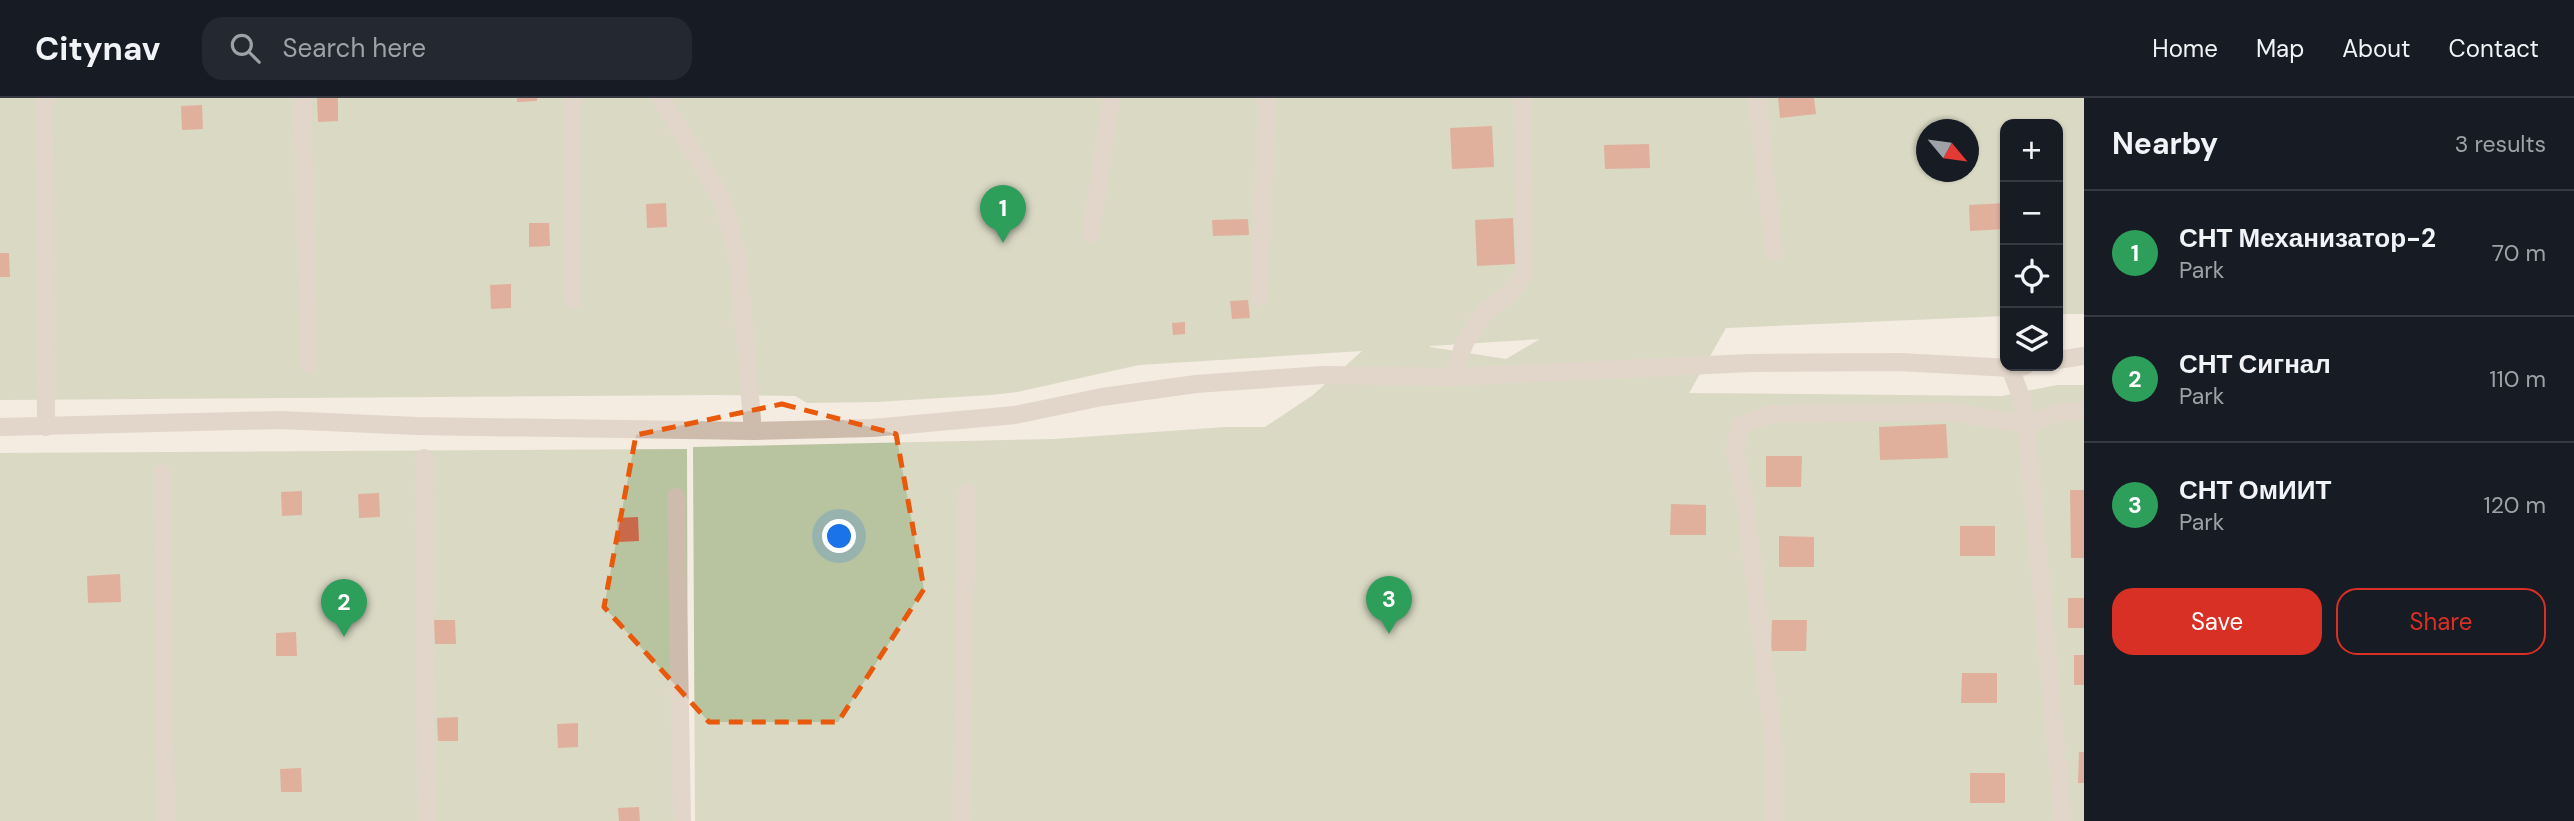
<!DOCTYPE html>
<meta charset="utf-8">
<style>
:root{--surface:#171b24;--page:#242831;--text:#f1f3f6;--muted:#9ea1a6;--line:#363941;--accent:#d93025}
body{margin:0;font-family:"DM Sans",sans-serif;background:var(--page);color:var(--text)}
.controls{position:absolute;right:21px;top:21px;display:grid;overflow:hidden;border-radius:14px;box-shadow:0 2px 5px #0004}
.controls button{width:63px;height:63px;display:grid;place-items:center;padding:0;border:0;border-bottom:2px solid var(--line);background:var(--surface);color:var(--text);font:35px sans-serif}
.compass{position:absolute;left:1916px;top:21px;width:63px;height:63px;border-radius:50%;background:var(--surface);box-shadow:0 2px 5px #0004;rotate:119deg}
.you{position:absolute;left:840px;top:439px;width:24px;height:24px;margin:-18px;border:5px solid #fff;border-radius:50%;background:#1a73e8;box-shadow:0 0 0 10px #1a73e833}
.badge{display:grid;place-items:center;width:46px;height:46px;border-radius:50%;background:var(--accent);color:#fff;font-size:23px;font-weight:700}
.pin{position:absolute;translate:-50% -58px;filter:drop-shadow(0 2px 4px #0008)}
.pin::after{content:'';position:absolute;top:37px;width:24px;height:21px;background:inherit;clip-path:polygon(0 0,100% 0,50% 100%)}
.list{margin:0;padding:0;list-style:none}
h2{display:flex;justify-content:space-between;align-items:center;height:91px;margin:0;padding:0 28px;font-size:30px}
h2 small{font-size:23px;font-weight:400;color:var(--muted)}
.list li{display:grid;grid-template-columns:46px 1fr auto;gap:21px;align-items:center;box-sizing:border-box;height:126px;padding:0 28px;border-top:2px solid var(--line)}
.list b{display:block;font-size:26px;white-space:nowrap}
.list p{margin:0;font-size:23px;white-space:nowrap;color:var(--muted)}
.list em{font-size:23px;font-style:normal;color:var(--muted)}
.actions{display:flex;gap:14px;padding:21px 28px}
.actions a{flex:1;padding:16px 0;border:2px solid var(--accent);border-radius:21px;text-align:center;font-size:24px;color:var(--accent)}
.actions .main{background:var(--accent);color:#fff}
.icon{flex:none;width:38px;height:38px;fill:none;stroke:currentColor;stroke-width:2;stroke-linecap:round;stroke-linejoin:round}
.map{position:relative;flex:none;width:2084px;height:723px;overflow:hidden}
header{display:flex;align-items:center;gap:42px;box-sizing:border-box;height:98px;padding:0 35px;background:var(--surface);border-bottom:2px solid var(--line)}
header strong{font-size:33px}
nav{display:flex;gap:38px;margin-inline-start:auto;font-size:24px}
.search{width:490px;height:63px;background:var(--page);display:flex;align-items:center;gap:18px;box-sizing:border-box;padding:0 24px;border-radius:21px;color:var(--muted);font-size:26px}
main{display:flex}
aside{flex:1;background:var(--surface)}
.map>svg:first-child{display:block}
.green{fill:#b8c4a0;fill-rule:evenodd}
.building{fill:#c8694b}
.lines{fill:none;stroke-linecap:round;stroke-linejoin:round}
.minor{stroke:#cdbbac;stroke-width:18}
.marked{fill:none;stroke:#e8590c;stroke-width:5;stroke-dasharray:14 9;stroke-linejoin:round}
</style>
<header>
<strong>Citynav</strong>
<div class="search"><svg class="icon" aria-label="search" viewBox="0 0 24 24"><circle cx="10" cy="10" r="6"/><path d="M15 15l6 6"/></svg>Search here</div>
<nav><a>Home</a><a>Map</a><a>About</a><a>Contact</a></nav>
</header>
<main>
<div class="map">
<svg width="2084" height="723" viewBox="0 0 2084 723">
<rect width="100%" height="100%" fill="#f4ebe1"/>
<g class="green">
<path d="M 0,0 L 2084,0 L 2084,216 L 2058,216 L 2058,26 L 2005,26 L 2005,218 L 1726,230 L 1689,295 L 2002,298 L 2057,287 L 2084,287 L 2084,723 L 695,723 L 693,349 L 1054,341 L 1226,329 L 1265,329 L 1313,297 L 1362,253 L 1139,267 L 1017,294 L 990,297 L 876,304 L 807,305 L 795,298 L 713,297 L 0,302 ZM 1926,32 L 1968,32 L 1968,74 L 1926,74 ZM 1540,241 L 1506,261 L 1430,249 L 1430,248 Z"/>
<polygon points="687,351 688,723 0,723 0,355"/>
</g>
<g class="building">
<polygon points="317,0 338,0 338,23 318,24"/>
<polygon points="517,0 537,0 537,3 517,4"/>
<polygon points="1778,0 1814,0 1816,16 1780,20"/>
<polygon points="202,7 203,31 182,32 181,8"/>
<polygon points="1492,28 1494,69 1452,71 1450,30"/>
<polygon points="1649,46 1650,70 1605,71 1604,47"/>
<polygon points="666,105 667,129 647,130 646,106"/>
<polygon points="2005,105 2005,131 1970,133 1969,107"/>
<polygon points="1513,120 1515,166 1477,168 1475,122"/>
<polygon points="1248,121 1249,137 1213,138 1212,122"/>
<polygon points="529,125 549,125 550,148 529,149"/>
<polygon points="0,155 9,155 10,179 0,179"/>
<polygon points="511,186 511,210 491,211 490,187"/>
<polygon points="1248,202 1250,220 1232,221 1230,203"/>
<polygon points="1185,224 1185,236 1173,237 1172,225"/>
<polygon points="1946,326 1948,360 1880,362 1879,329"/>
<polygon points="1766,358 1802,358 1801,389 1766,389"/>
<polygon points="2070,392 2084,392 2084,460 2071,460"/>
<polygon points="302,393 302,417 282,418 281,394"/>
<polygon points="379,395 380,419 359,420 358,396"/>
<polygon points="1671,406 1706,407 1706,437 1670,437"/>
<polygon points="638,419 639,443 618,444 617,420"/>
<rect x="1960" y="428" width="35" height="30"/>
<polygon points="1779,438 1814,439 1814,469 1779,469"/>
<polygon points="120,476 121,504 88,505 87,478"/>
<rect x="2068" y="500" width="16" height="30"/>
<polygon points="434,522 455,522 456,546 435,546"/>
<polygon points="1772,522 1807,522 1806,553 1771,553"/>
<polygon points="296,534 297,558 276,558 276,535"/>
<rect x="2074" y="557" width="10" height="30"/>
<polygon points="1962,575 1997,575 1997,605 1961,605"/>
<polygon points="458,619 458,643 438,643 437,620"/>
<polygon points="578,625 578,649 558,650 557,626"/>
<polygon points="2079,654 2084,654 2084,685 2078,685"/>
<polygon points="301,670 302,694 281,694 280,671"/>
<rect x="1970" y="675" width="35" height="30"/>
<polygon points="639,709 640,723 619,723 618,710"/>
</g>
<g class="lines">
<g class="minor">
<polyline points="45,0 46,329"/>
<polyline points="302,0 309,266"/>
<polyline points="572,0 573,202"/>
<polyline points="661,0 723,103 738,161 753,333"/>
<polyline points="1757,0 1774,154"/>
<polyline points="1091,136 1111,0"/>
<polyline points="1259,199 1267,0"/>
<polyline points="2058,262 2084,258"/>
<polyline points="2010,270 2022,301 2026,326 2063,723"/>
<polyline points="1452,279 1465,244 1485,213 1509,196 1525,175 1522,0"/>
<polyline points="0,329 280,322 417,328 753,333 872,330 1015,317 1102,299 1196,286 1323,277 1452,279 1750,265 1900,264 2010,270 2025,268"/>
<polyline points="424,360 426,723"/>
<polyline points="162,375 166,723"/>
<polyline points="676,399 682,723"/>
<polyline points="961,723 967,395"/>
<polyline points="1774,723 1774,650 1745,402 1735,355 1739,328 1770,316 1949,314 2026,326 2054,316 2084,312"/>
</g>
</g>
<path d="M0 0H2084V723H0ZM 782,306 L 896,336 L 924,491 L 838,624 L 709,624 L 604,509 L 636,337 Z" fill="#f4ebe1" fill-opacity=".55" fill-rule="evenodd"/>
<path class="marked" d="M 782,306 L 896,336 L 924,491 L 838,624 L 709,624 L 604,509 L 636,337 Z"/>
</svg>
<div class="controls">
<button>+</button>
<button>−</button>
<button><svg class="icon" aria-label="locate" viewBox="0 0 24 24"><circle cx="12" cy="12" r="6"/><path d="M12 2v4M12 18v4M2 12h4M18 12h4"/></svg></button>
<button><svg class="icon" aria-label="layers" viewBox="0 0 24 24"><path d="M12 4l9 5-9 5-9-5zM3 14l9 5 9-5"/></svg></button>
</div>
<svg class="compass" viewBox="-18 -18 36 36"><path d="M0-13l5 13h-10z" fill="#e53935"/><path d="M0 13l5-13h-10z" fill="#9ea1a6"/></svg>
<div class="you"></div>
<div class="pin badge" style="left:1003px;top:145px;background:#2e9e5b">1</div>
<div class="pin badge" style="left:344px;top:539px;background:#2e9e5b">2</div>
<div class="pin badge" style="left:1389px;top:536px;background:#2e9e5b">3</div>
</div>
<aside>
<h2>Nearby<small>3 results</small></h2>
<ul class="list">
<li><span class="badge" style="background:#2e9e5b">1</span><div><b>СНТ Механизатор-2</b><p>Park</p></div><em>70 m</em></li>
<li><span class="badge" style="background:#2e9e5b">2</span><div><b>СНТ Сигнал</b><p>Park</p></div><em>110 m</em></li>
<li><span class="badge" style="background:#2e9e5b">3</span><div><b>СНТ ОмИИТ</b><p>Park</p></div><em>120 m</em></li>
</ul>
<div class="actions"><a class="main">Save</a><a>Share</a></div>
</aside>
</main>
